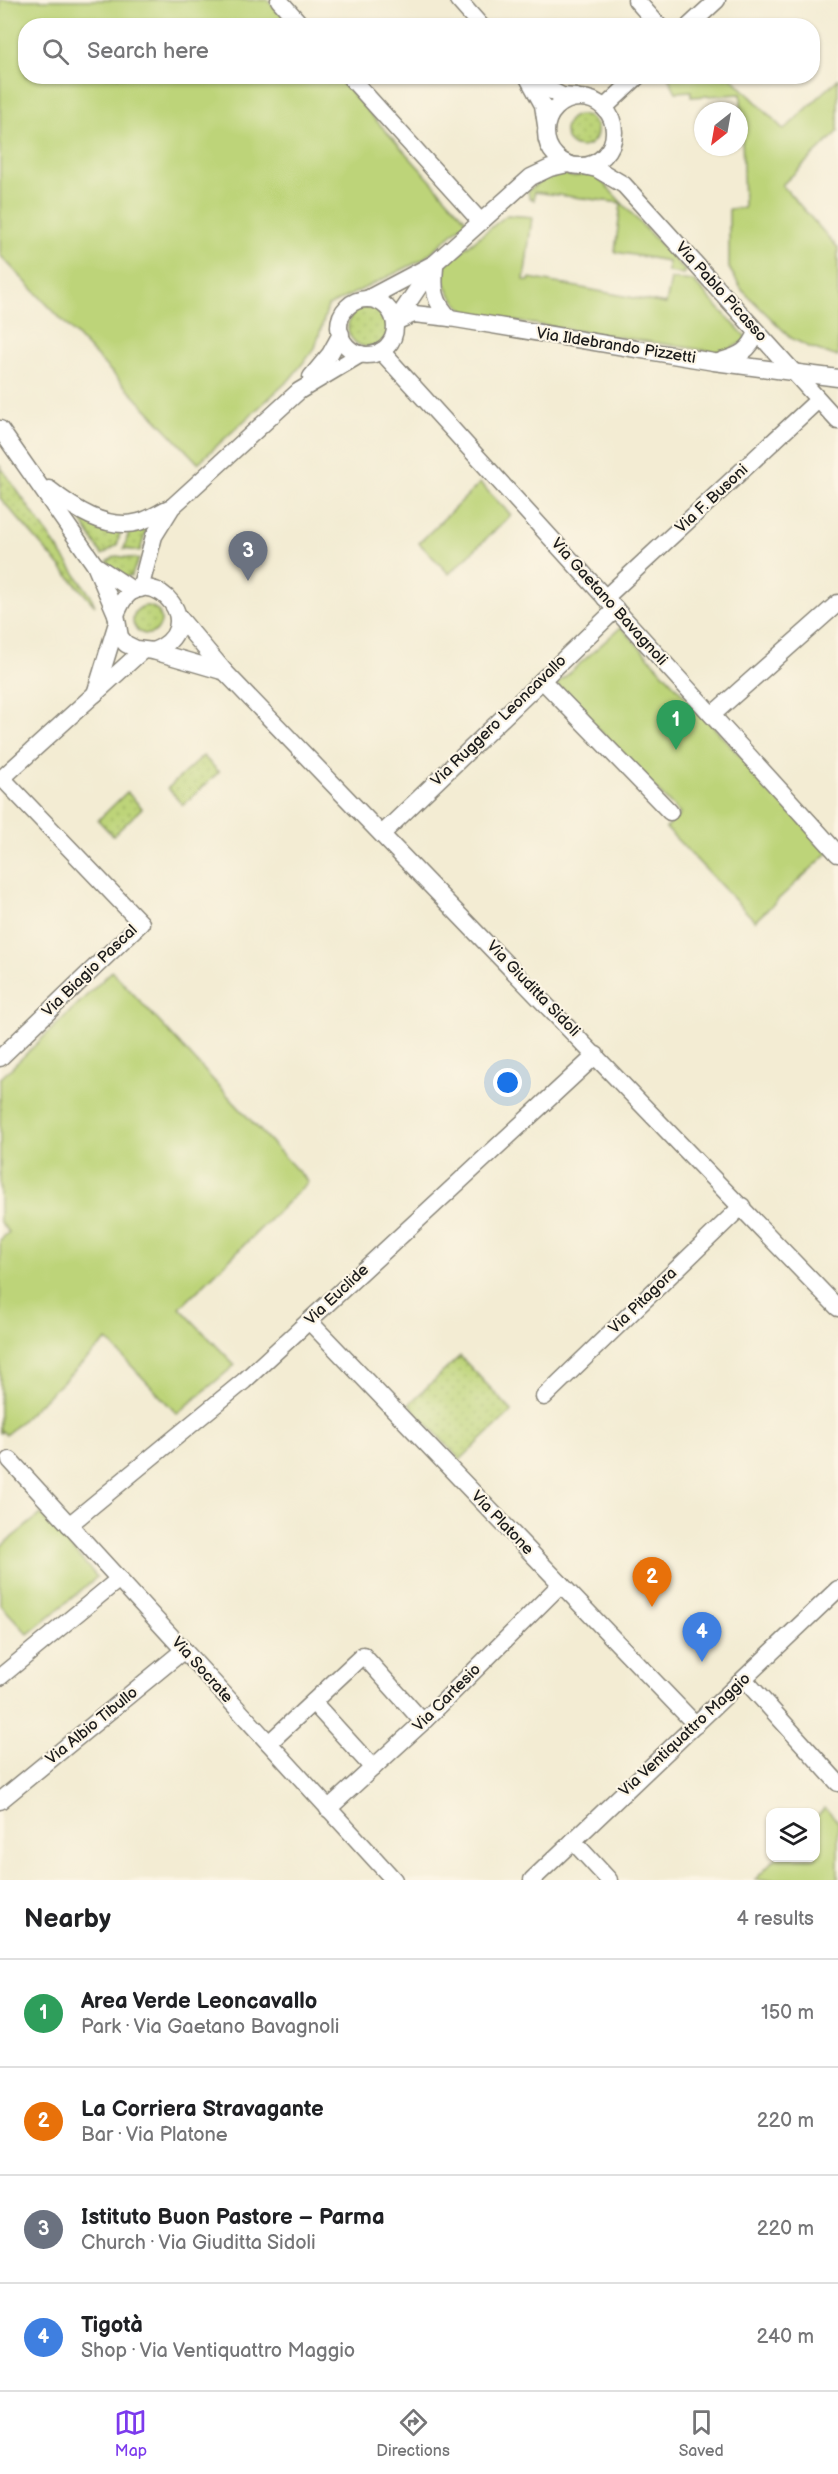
<!DOCTYPE html>
<meta charset="utf-8">
<style>
:root{--surface:#fff;--page:#f6f6f6;--text:#202124;--muted:#757577;--line:#e0e0e0;--accent:#7c3aed}
body{margin:0;font-family:"Balsamiq Sans",sans-serif;background:var(--page);color:var(--text)}
.controls{position:absolute;right:18px;bottom:18px;display:grid;overflow:hidden;border-radius:12px;box-shadow:0 2px 4px #0004}
.controls button{width:54px;height:54px;display:grid;place-items:center;padding:0;border:0;border-bottom:2px solid var(--line);background:var(--surface);color:var(--text);font:30px sans-serif}
.compass{position:absolute;left:694px;top:102px;width:54px;height:54px;border-radius:50%;background:var(--surface);box-shadow:0 2px 4px #0004;rotate:211deg}
.you{position:absolute;left:508px;top:1083px;width:21px;height:21px;margin:-15px;border:4px solid #fff;border-radius:50%;background:#1a73e8;box-shadow:0 0 0 9px #1a73e833}
.badge{display:grid;place-items:center;width:39px;height:39px;border-radius:50%;background:var(--accent);color:#fff;font-size:20px;font-weight:700}
.pin{position:absolute;translate:-50% -50px;filter:drop-shadow(0 2px 3px #0008)}
.pin::after{content:'';position:absolute;top:32px;width:21px;height:18px;background:inherit;clip-path:polygon(0 0,100% 0,50% 100%)}
.list{margin:0;padding:0;list-style:none}
h2{display:flex;justify-content:space-between;align-items:center;height:78px;margin:0;padding:0 24px;font-size:26px}
h2 small{font-size:20px;font-weight:400;color:var(--muted)}
.list li{display:grid;grid-template-columns:39px 1fr auto;gap:18px;align-items:center;box-sizing:border-box;height:108px;padding:0 24px;border-top:2px solid var(--line)}
.list b{display:block;font-size:22px;white-space:nowrap}
.list p{margin:0;font-size:20px;white-space:nowrap;color:var(--muted)}
.list em{font-size:20px;font-style:normal;color:var(--muted)}
.icon{flex:none;width:33px;height:33px;fill:none;stroke:currentColor;stroke-width:2;stroke-linecap:round;stroke-linejoin:round}
.map{position:relative;flex:none;width:838px;height:1880px;overflow:hidden}
.search{position:absolute;background:var(--surface);box-shadow:0 2px 4px #0004;left:18px;right:18px;top:18px;height:66px;display:flex;align-items:center;gap:15px;box-sizing:border-box;padding:0 21px;border-radius:24px;color:var(--muted);font-size:22px}
.sheet{height:510px;background:var(--surface)}
nav{display:flex;justify-content:space-around;align-items:center;box-sizing:border-box;height:84px;border-top:2px solid var(--line);background:var(--surface);font-size:16px;color:var(--muted)}
nav a{display:grid;justify-items:center;gap:3px}
nav .on{color:var(--accent)}
.map>svg:first-child{display:block}
.grass{fill:url(#grass-dots);stroke:#6c784a;stroke-width:1.5}
.park{fill:#bdd479;stroke:#6c784a;stroke-width:1.5}
.lines{fill:none;stroke-linecap:round;stroke-linejoin:round}
.minor-casing{stroke:#888478;stroke-width:19}
.minor{stroke:#fff;stroke-width:16}
.labels{text-anchor:middle;dominant-baseline:central;stroke-width:4.5;stroke-linejoin:round;paint-order:stroke}
.street-label{font-size:16px;fill:#1c1c1c;stroke:#fcf5e5}
</style>
<div class="map">
<svg width="838" height="1880" viewBox="0 0 838 1880">
<defs>
<pattern id="grass-dots" width="8" height="8" patternUnits="userSpaceOnUse" patternTransform="scale(1.5)"><rect width="8" height="8" fill="#bdd479"/><path d="M2 2h.1M6 6h.1" fill="none" stroke="#a2b568" stroke-width="1.8" stroke-linecap="round"/></pattern>
</defs>
<rect width="100%" height="100%" fill="#fcf5e5"/>
<filter id="ink" filterUnits="userSpaceOnUse"><feTurbulence type="fractalNoise" baseFrequency=".0167" numOctaves="2"/><feDisplacementMap in="SourceGraphic" scale="12" xChannelSelector="R" yChannelSelector="G"/><feConvolveMatrix kernelMatrix="1 2 1 2 8 2 1 2 1" color-interpolation-filters="sRGB"/></filter>
<filter id="wash" filterUnits="userSpaceOnUse"><feTurbulence type="fractalNoise" baseFrequency=".008" numOctaves="4" result="noise"/><feDisplacementMap in="SourceGraphic" scale="24" xChannelSelector="R" yChannelSelector="G"/><feGaussianBlur stdDeviation="1.35" result="paint"/><feColorMatrix in="noise" values="0 0 0 0 0 0 0 0 0 0 0 0 0 0 0 0 0 1.4 0 .05"/><feComposite in="paint" operator="in"/></filter>
<g filter="url(#wash)">
<rect width="100%" height="100%" fill="#f3ecd3"/>
<g class="grass">
<circle cx="581" cy="131" r="16"/>
<circle cx="368" cy="327" r="20"/>
<polygon points="0,466 91,596 95,606 0,498"/>
<polygon points="80,519 121,530 117,545 102,555"/>
<polygon points="147,527 140,551 124,549 129,531"/>
<polygon points="116,556 139,559 131,576 126,577 115,572 107,562"/>
<circle cx="147" cy="620" r="14"/>
<polygon points="203,756 219,772 183,805 168,788"/>
<polygon points="127,792 142,808 113,836 98,820"/>
<polygon points="460,1356 512,1411 460,1460 409,1404"/>
</g>
<g class="park">
<polygon points="0,0 268,0 291,25 26,26 26,76 337,77 467,221 422,260 328,306 315,348 290,379 198,463 0,255"/>
<polygon points="668,77 731,77 784,130 838,79 838,132 782,185 838,248 838,357 809,347 791,338 742,290 729,268 729,209 744,208 741,94 691,97 691,91 676,92"/>
<polygon points="560,173 573,177 594,173 685,271 683,274 668,272 668,261 615,252 621,203 534,192 534,200 529,197 528,191 550,174"/>
<path d="M 507,215 L 532,217 L 524,280 L 529,281 L 530,278 L 666,304 L 671,279 L 693,281 L 746,337 L 743,342 L 722,353 L 468,314 C 452,299 442,288 444,265 Z"/>
<polygon points="480,483 511,515 449,574 419,543"/>
<polygon points="621,627 829,852 755,921 666,828 680,814 556,685"/>
<polygon points="112,971 308,1182 180,1308 235,1365 177,1414 107,1340 6,1435 2,1431 0,1433 0,1240 9,1232 0,1222 0,1079"/>
<polygon points="41,1514 97,1577 28,1634 0,1604 0,1547"/>
<polygon points="825,1808 838,1821 838,1880 755,1880 776,1858 816,1858 816,1817"/>
</g>
</g>
<g filter="url(#ink)">
<g class="lines">
<g class="minor-casing">
<g id="minor">
<polyline points="279,0 302,26"/>
<polyline points="458,0 481,26"/>
<polyline points="636,0 659,26"/>
<polyline points="689,26 717,0"/>
<polyline points="349,76 481,222"/>
<polyline points="527,76 543,105 546,125"/>
<polyline points="530,80 562,96 576,97"/>
<circle cx="580" cy="132" r="34"/>
<polyline points="605,107 638,76"/>
<polyline points="584,166 597,169 624,185 838,421"/>
<path d="M 435,267 C 433,288 434,303 450,318"/>
<polyline points="367,299 435,263 531,177 550,168 568,164"/>
<circle cx="367" cy="327" r="28"/>
<polyline points="395,322 414,314 450,318 714,362 838,378"/>
<polyline points="395,322 433,266"/>
<polyline points="381,351 838,854"/>
<path d="M 721,361 C 739,356 750,351 757,332"/>
<polyline points="311,377 330,354 341,334"/>
<polyline points="0,429 95,565 116,614 120,637 126,644 136,649 153,651 225,672"/>
<path d="M 49,489 C 73,508 106,531 139,522 C 150,519 160,512 169,508"/>
<polyline points="95,565 134,591"/>
<polyline points="140,589 154,536 172,507 299,391 361,354"/>
<polyline points="605,598 818,400"/>
<path d="M 116,614 C 119,609 121,602 125,598 C 154,563 211,628 153,651"/>
<polyline points="178,616 225,672 838,1308"/>
<polyline points="542,680 670,812"/>
<polyline points="95,694 116,626"/>
<polyline points="712,715 838,603"/>
<polyline points="0,780 142,651"/>
<polyline points="383,833 616,609"/>
<polyline points="0,1058 141,923 2,778"/>
<polyline points="309,1321 696,1725"/>
<polyline points="544,1397 742,1206"/>
<polyline points="10,1460 394,1880"/>
<polyline points="69,1525 244,1381 596,1055"/>
<polyline points="0,1677 119,1579"/>
<polyline points="744,1679 838,1783"/>
<polyline points="313,1702 373,1768"/>
<polyline points="269,1743 363,1655 423,1722"/>
<polyline points="0,1801 184,1650"/>
<polyline points="328,1809 423,1722 561,1584"/>
<polyline points="573,1841 609,1880"/>
<polyline points="532,1880 838,1589"/>
</g>
</g>
<use href="#minor" class="minor"/>
</g>
</g>
<g class="labels">
<g class="street-label">
<text transform="translate(721 292) rotate(48)">Via Pablo Picasso</text>
<text transform="translate(616 346) rotate(9)">Via Ildebrando Pizzetti</text>
<text transform="translate(712 499) rotate(-43)">Via F. Busoni</text>
<text transform="translate(609 602) rotate(48)">Via Gaetano Bavagnoli</text>
<text transform="translate(499 721) rotate(-44)">Via Ruggero Leoncavallo</text>
<text transform="translate(90 971) rotate(-44)">Via Biagio Pascal</text>
<text transform="translate(533 989) rotate(46)">Via Giuditta Sidoli</text>
<text transform="translate(337 1295) rotate(-43)">Via Euclide</text>
<text transform="translate(643 1301) rotate(-44)">Via Pitagora</text>
<text transform="translate(502 1523) rotate(46)">Via Platone</text>
<text transform="translate(202 1670) rotate(48)">Via Socrate</text>
<text transform="translate(447 1698) rotate(-45)">Via Cartesio</text>
<text transform="translate(92 1726) rotate(-39)">Via Albio Tibullo</text>
<text transform="translate(685 1735) rotate(-43)">Via Ventiquattro Maggio</text>
</g>
</g>
</svg>
<div class="controls">
<button><svg class="icon" aria-label="layers" viewBox="0 0 24 24"><path d="M12 4l9 5-9 5-9-5zM3 14l9 5 9-5"/></svg></button>
</div>
<svg class="compass" viewBox="-18 -18 36 36"><path d="M0-13l5 13h-10z" fill="#e53935"/><path d="M0 13l5-13h-10z" fill="#757577"/></svg>
<div class="you"></div>
<div class="pin badge" style="left:676px;top:750px;background:#2e9e5b">1</div>
<div class="pin badge" style="left:652px;top:1607px;background:#e8710a">2</div>
<div class="pin badge" style="left:248px;top:581px;background:#6b7280">3</div>
<div class="pin badge" style="left:702px;top:1662px;background:#3f7fe0">4</div>
<div class="search"><svg class="icon" aria-label="search" viewBox="0 0 24 24"><circle cx="10" cy="10" r="6"/><path d="M15 15l6 6"/></svg>Search here</div>
</div>
<section class="sheet">
<h2>Nearby<small>4 results</small></h2>
<ul class="list">
<li><span class="badge" style="background:#2e9e5b">1</span><div><b>Area Verde Leoncavallo</b><p>Park · Via Gaetano Bavagnoli</p></div><em>150 m</em></li>
<li><span class="badge" style="background:#e8710a">2</span><div><b>La Corriera Stravagante</b><p>Bar · Via Platone</p></div><em>220 m</em></li>
<li><span class="badge" style="background:#6b7280">3</span><div><b>Istituto Buon Pastore – Parma</b><p>Church · Via Giuditta Sidoli</p></div><em>220 m</em></li>
<li><span class="badge" style="background:#3f7fe0">4</span><div><b>Tigotà</b><p>Shop · Via Ventiquattro Maggio</p></div><em>240 m</em></li>
</ul>
</section>
<nav>
<a class="on"><svg class="icon" aria-label="map" viewBox="0 0 24 24"><path d="M3 6l6-2 6 2 6-2v14l-6 2-6-2-6 2zM9 4v14M15 6v14"/></svg>Map</a>
<a><svg class="icon" aria-label="directions" viewBox="0 0 24 24"><path d="M12 3l9 9-9 9-9-9zM9 14v-3h6M13 9l2 2-2 2"/></svg>Directions</a>
<a><svg class="icon" aria-label="saved" viewBox="0 0 24 24"><path d="M7 4h10v16l-5-4-5 4z"/></svg>Saved</a>
</nav>
